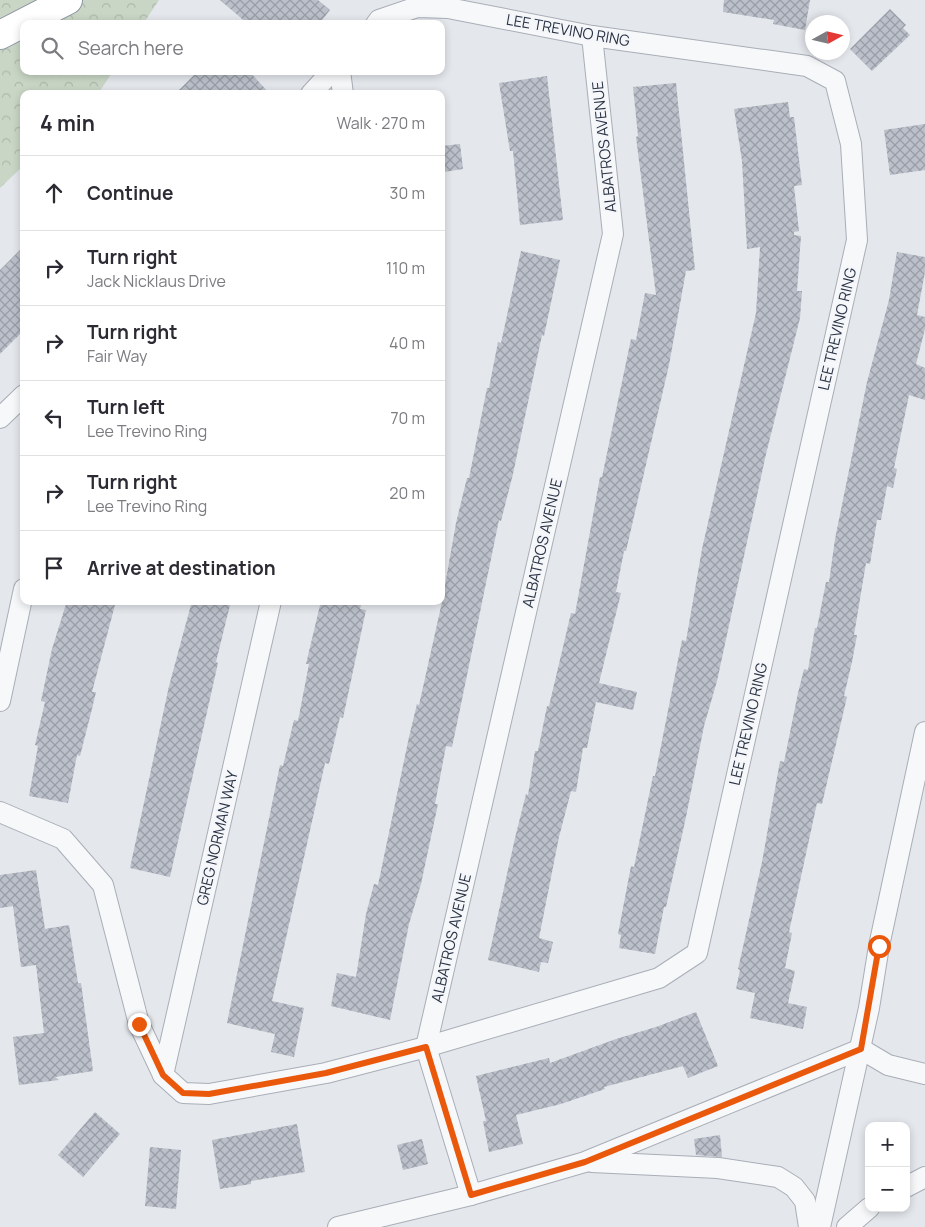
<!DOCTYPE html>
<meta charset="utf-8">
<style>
:root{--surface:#fff;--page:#f2f2f3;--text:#2b2b33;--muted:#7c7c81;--line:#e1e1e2}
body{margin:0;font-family:Manrope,sans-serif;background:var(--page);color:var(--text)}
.controls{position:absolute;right:15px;bottom:15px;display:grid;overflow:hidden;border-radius:10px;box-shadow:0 2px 8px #0003}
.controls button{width:45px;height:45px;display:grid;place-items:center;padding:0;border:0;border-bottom:1px solid var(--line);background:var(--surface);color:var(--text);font:25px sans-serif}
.compass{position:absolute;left:805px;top:15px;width:45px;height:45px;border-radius:50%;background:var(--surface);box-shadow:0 2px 8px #0003;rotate:82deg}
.stop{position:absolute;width:15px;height:15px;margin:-11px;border:4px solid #ea580c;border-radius:50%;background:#fff}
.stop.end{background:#ea580c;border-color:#fff;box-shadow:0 1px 5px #0008}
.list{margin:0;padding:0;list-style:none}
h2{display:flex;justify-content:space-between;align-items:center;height:65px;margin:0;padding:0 20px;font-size:21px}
h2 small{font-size:16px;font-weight:400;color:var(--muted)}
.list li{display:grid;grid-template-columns:32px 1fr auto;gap:15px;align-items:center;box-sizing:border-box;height:75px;padding:0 20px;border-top:1px solid var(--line)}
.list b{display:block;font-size:19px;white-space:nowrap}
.list p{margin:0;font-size:16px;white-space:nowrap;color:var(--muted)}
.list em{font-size:16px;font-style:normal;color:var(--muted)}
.icon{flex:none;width:28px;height:28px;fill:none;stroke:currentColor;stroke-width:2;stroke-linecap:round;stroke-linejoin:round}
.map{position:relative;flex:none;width:925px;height:1227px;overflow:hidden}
.search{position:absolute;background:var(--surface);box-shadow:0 2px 8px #0003;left:20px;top:20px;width:425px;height:55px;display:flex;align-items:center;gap:12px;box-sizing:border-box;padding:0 18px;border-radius:10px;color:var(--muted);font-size:19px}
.panel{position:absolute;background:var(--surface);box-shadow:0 2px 8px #0003;left:20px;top:90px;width:425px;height:515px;border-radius:10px}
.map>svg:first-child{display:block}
.forest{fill:url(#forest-crowns)}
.building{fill:url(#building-cross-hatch)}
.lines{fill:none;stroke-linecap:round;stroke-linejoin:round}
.street-casing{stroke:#a9aeb7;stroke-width:22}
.highway-casing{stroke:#8b94a3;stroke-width:30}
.street{stroke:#f7f8fa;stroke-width:20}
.highway{stroke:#fff;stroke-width:28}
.route{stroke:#ea580c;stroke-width:6}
.labels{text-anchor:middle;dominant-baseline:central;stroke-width:4.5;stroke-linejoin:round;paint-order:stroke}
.street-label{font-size:15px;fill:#2b3445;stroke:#f4f6f9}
</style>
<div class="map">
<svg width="925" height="1227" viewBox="0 0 925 1227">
<defs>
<pattern id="forest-crowns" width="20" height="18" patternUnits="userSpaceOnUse" patternTransform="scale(1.25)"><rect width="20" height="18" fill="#c9d6c5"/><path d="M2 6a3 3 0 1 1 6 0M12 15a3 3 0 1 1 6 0" fill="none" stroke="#adb8ab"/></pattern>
<pattern id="building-cross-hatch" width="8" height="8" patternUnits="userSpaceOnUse" patternTransform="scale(1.25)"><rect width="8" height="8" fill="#bbc0ca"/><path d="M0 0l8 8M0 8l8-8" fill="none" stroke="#989da6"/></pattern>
</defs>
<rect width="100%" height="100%" fill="#e4e7ec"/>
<polygon class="forest" points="0,0 159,0 143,24 24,24 24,71 113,71 98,94 24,94 24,165 0,188"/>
<g class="building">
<polygon points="220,0 318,0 330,10 319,24 248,24"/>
<polygon points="724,0 810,0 805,30 773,24 774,20 723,12"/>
<polygon points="890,9 906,25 903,28 910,35 872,71 850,49"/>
<polygon points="198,71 249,71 270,94 175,94"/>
<polygon points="547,76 563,220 520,225 513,151 510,151 499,83"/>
<polygon points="676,83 695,270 686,271 669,365 626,551 624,551 616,592 621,593 599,683 637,692 633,710 596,702 587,748 583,748 576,792 571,791 559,837 539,938 553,942 548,963 541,962 539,972 488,960 515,838 526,794 528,795 535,751 538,751 547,706 549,706 571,613 575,614 600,477 602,477 631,339 636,340 645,293 656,295 636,137 638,136 633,87"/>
<polygon points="788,102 790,117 794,117 802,185 794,186 799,231 794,232 794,235 801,236 797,291 802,291 800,318 766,454 717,681 704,726 686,817 666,907 664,907 655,954 619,948 621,935 618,934 631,866 634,867 653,776 655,776 682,640 686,641 702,549 756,313 760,247 747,249 742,161 734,109"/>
<polygon points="925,124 925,170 890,175 884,130"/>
<polygon points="460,144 463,169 444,172 442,146"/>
<polygon points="24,246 24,330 0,354 0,270"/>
<polygon points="521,251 560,260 544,336 542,335 513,474 501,521 499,520 459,714 452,747 446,746 435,804 438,804 421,884 409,924 390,1020 331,1006 337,973 356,977 366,914 374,884 378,885 409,737 417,704 419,705 442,602 456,523 467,478 469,478 487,388 489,388 498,342 501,343"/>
<polygon points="897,252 925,257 925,272 917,315 925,317 925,329 916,364 925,368 925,400 909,395 894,468 897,469 893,488 887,486 881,520 877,520 870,564 866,563 854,635 857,635 852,662 844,696 847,697 822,804 817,803 789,932 792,933 785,968 795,971 788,1003 807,1007 803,1029 750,1018 755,993 736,989 740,970 738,969 762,862 780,761 784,762 798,693 804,669 808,670 815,628 817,628 826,582 829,582 835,539 867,382 889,300"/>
<polygon points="67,601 116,601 92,692 96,692 91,713 80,756 77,755 68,803 29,796 38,746 35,745 45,702 41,701 52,649"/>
<polygon points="192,601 231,601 216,662 218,663 170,877 130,868 169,686"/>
<polygon points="321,601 362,601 360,609 366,610 343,718 340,717 329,764 325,763 272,1001 304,1008 294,1057 271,1052 275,1034 227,1023 280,765 283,766 294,720 298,721 309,664 306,664"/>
<polygon points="36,870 45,929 69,925 78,983 81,983 93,1071 55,1077 59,1080 19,1085 13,1037 44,1033 36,965 21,967 13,906 0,908 0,875"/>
<polygon points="696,1012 718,1066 688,1078 683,1066 604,1087 605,1089 561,1104 516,1115 523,1144 489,1152 483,1121 486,1121 476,1076 549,1058 550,1063 616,1039 656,1027"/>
<polygon points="95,1112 120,1134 83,1177 58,1155"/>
<polygon points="297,1124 305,1172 251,1181 251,1184 220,1189 212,1140"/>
<polygon points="720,1135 722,1157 696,1155 694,1139"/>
<polygon points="422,1139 428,1164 403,1170 397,1145"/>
<polygon points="150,1147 181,1150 176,1209 145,1206"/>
</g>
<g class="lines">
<g class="street-casing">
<g id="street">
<polyline points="340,71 343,94"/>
<polyline points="311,94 332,71"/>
<polyline points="0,418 24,395"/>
<polyline points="0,701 24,589"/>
<polyline points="0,812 63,839 103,885 139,1024 163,1075 183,1093 209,1094 326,1073 426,1047 659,978 697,953 857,240 851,144 835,81 807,66 592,36 448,8 417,7 379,20 376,24"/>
<polyline points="163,1075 271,601"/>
<polyline points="592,1162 718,1168 778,1177 794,1187 805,1201 809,1227"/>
<polyline points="906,1187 925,1177"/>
<polyline points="471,1195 426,1047 613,234 592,36"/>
<polyline points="338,1227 471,1195 585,1162 861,1049 888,1065 925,1074"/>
<polyline points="820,1227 869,1008 879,946 925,732"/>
<polyline points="847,1227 869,1208"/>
</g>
</g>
<g class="highway-casing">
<polyline id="highway" points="0,35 68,0"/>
</g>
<use href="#street" class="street"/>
<use href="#highway" class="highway"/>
</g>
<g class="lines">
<polyline class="route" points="139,1024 163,1075 183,1093 209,1094 326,1073 426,1047 471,1195 585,1162 861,1049 879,946"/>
</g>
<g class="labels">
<g class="street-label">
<text transform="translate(568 30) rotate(10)">LEE TREVINO RING</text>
<text transform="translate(604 147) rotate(-96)">ALBATROS AVENUE</text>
<text transform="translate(837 329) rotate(-77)">LEE TREVINO RING</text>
<text transform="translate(542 543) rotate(-77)">ALBATROS AVENUE</text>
<text transform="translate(748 724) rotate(-77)">LEE TREVINO RING</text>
<text transform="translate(217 838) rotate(-77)">GREG NORMAN WAY</text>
<text transform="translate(451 938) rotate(-77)">ALBATROS AVENUE</text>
</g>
</g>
</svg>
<div class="controls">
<button>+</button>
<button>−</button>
</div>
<svg class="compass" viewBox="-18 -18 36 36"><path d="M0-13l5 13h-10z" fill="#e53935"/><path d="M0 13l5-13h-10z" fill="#7c7c81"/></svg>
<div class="stop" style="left:879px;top:946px"></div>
<div class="stop end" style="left:139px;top:1024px"></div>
<div class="search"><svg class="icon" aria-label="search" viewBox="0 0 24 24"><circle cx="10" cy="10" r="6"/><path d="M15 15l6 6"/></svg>Search here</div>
<section class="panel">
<h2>4 min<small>Walk · 270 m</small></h2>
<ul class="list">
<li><svg class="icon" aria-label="ahead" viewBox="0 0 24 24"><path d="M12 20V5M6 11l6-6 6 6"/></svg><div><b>Continue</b></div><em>30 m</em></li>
<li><svg class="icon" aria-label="right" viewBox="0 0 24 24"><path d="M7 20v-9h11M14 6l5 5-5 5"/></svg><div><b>Turn right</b><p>Jack Nicklaus Drive</p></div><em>110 m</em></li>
<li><svg class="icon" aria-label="right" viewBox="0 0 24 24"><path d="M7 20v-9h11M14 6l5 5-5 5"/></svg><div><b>Turn right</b><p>Fair Way</p></div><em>40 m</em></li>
<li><svg class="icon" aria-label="left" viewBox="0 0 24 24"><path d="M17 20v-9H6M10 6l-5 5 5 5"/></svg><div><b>Turn left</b><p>Lee Trevino Ring</p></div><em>70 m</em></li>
<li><svg class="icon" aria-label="right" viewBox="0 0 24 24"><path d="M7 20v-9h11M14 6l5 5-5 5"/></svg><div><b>Turn right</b><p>Lee Trevino Ring</p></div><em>20 m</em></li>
<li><svg class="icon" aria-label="arrive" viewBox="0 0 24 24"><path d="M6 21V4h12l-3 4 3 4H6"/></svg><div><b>Arrive at destination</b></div></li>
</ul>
</section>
</div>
